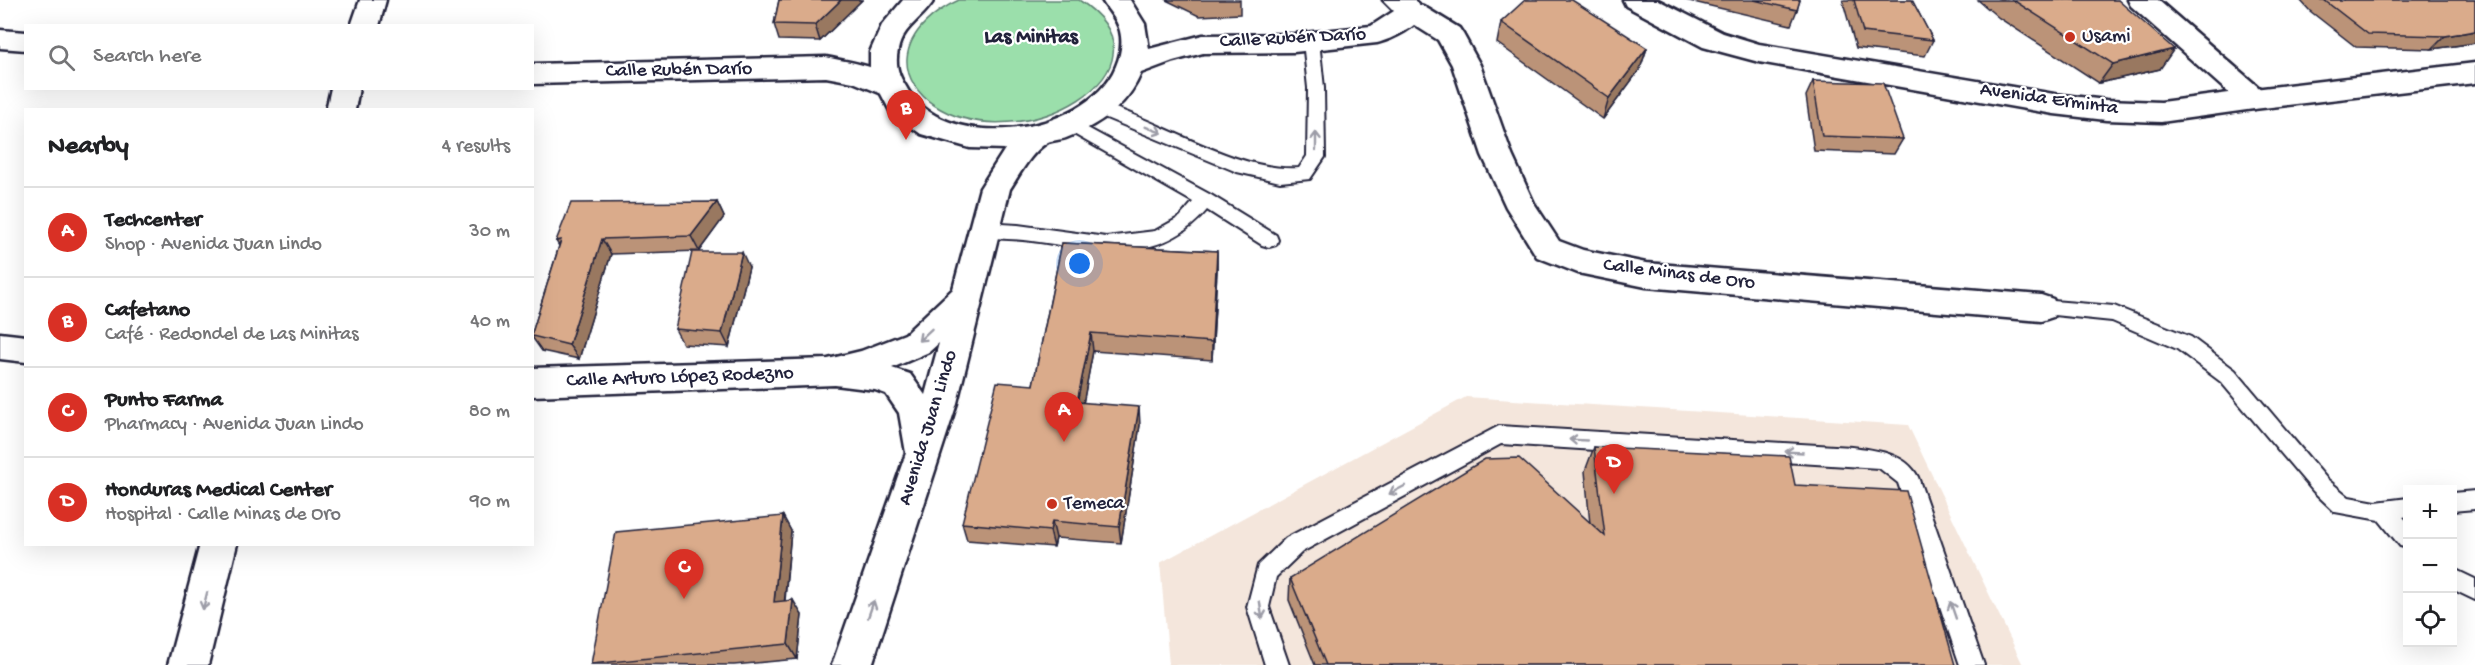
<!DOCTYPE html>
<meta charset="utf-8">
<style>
:root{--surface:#fff;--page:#f2f2f2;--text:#202124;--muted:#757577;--line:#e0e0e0;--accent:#d93025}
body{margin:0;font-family:"Gochi Hand",sans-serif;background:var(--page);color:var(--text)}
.controls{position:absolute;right:18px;bottom:18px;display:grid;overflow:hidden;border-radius:0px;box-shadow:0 6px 24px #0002}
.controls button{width:54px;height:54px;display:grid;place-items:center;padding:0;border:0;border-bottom:2px solid var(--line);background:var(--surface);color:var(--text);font:30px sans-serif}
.you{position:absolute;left:1080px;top:264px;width:21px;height:21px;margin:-15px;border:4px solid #fff;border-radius:50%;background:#1a73e8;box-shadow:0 0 0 9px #1a73e833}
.badge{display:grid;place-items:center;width:39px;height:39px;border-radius:50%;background:var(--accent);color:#fff;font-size:20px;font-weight:700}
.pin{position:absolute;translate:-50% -50px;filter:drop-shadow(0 2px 3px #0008)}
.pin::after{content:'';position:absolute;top:32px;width:21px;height:18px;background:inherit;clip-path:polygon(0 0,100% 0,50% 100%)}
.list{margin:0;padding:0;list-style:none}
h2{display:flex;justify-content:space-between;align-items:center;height:78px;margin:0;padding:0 24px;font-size:26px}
h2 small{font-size:20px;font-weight:400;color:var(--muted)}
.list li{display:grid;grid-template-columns:39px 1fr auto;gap:18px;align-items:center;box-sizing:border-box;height:90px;padding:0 24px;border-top:2px solid var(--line)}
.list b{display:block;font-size:22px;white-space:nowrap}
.list p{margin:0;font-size:20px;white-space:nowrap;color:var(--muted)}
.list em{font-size:20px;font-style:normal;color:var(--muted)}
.icon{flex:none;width:33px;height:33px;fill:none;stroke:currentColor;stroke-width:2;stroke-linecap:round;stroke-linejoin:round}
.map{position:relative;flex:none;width:2475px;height:665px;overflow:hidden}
.search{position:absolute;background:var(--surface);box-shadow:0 6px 24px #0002;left:24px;top:24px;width:510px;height:66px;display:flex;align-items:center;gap:15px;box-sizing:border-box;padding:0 21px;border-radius:0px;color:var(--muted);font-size:22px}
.panel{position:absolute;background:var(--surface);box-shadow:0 6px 24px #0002;left:24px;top:108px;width:510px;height:438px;border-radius:0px}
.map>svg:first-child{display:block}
.built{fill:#f4e6dc}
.green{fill:#9bdfab;stroke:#5e8073;stroke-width:1.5}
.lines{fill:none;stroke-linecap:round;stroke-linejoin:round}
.lane-casing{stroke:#22223b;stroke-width:4}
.street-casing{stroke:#22223b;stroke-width:5}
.secondary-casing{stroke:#22223b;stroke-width:5}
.lane{fill:#fff;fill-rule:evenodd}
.street{fill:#fff;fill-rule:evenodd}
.secondary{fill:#fff;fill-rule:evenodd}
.wall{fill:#bb9378;stroke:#22223b;stroke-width:1.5}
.shaded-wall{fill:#997861;stroke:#22223b;stroke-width:1.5}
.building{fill:#daab8b;stroke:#22223b;stroke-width:1.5}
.oneway{stroke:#9c9ca7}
.poi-dot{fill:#c8321e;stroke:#fff;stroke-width:2}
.labels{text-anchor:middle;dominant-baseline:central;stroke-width:4.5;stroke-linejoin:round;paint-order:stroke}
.poi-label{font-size:20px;fill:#22223b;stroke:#fff;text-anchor:start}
.street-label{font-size:20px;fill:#22223b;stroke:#fff}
.neighbourhood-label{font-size:21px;font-weight:bold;fill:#22223b;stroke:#fff}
</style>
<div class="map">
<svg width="2475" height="665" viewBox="0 0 2475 665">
<rect width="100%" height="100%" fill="#fff"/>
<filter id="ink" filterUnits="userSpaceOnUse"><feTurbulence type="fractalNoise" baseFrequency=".0167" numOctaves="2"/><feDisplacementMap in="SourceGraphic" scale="12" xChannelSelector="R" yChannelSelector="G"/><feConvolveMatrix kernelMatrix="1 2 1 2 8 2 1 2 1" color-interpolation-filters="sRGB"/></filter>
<g filter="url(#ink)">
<polygon class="built" points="1466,397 1908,425 2023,665 1169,665 1160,563"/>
<path class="green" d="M 959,0 L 1079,0 C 1185,69 1020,162 934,105 C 919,95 906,78 907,59 C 909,31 935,11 959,0 Z"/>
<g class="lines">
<g class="lane-casing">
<g id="lane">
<path d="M 1311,36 L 1317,37 L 1319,41 L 1324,88 L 1325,157 L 1310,179 L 1280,182 L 1237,172 L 1094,113 L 1091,109 L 1094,105 L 1100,103 C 1160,120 1238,173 1299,168 L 1307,156 L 1308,88 L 1303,41 L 1305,37 Z"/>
<path d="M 1071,119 L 1211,195 L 1276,235 L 1278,240 L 1276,245 L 1269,247 L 1262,245 L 1207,210 C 1159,266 1097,250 1032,241 C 1014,238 995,240 977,235 L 975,230 L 977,225 L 984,223 L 1018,225 L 1106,237 L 1155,231 L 1180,217 L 1193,202 L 1065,129 L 1062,125 L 1065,121 Z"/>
<polygon points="2041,300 2114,306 2191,337 2235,370 2327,479 2349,497 2376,502 2408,498 2408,516 2403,517 2408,522 2408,548 2400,546 2379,520 2335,512 2313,491 2221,382 2177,349 2112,321 2034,313 2031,308 2034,303"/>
<path d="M 1499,426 L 1852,447 C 1876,450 1906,453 1918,477 L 1984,665 L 1960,665 L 1898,483 L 1879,468 L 1501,444 L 1302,552 L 1276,577 L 1269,607 L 1289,665 L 1265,665 L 1247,607 L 1258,565 L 1286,538 Z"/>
<polygon points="2475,491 2475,509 2452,511 2452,493"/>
<polygon points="2452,568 2475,579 2475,600 2452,589"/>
</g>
</g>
<g class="street-casing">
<g id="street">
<polygon points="360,0 386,0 379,26 351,26"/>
<polygon points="1413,3 1423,6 1459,28 1463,34 1480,65 1512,155 1534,203 1559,241 1583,250 1646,263 2041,295 2053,299 2057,308 2053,317 2041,321 1646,287 1578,273 1537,257 1506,207 1482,155 1452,65 1438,40 1403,18 1399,12 1403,6"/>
<polygon points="0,30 26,32 26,50 0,48"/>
<path d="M 826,57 C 847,62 890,67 901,86 L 897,93 L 887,96 L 853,82 L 826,77 L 532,84 L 532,64 Z"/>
<polygon points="2475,63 2475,83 2254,109 2244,106 2240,99 2244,92 2254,89"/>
<polygon points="331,88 359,88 355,110 326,110"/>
</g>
</g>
<g class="secondary-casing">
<g id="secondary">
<path d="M 903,0 L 934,0 C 923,19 903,26 898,50 C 895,64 898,74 905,85 C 942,156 1087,136 1116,66 C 1121,54 1123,44 1120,31 C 1117,18 1108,11 1102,0 L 1130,0 L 1145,24 L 1149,49 L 1203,35 L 1294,34 L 1371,26 L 1394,11 L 1383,0 L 1414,0 L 1427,12 C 1418,26 1393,39 1377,43 L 1294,52 L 1203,53 L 1173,61 L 1141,73 C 1128,106 1099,125 1066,138 C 1061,140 1053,140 1048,142 C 1031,152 1020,174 1010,189 L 957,403 L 872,665 L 832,665 L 906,453 L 899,413 L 886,394 L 875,390 L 835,385 L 532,396 L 532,368 L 828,359 L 861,351 L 905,334 L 953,289 L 980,188 L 1005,149 L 970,148 L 921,134 L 891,113 L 870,73 L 870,52 L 882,25 ZM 939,343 L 925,395 L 910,374 L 892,368 L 929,352 Z"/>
<polygon points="1623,0 1658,0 1723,33 1759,44 2054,94 2106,100 2161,102 2229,93 2131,6 2128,0 2158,0 2264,92 2268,99 2264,106 2254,109 2161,122 2106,120 2054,114 1759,62 1703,47 1626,6"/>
<polygon points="0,333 26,336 26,362 0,359"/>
<polygon points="200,544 237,544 208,665 168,665"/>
</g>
</g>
<use href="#lane" class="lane"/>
<use href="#street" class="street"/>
<use href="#secondary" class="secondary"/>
</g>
<g class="wall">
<polygon points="779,0 862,0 820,41 779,40 774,24"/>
<polygon points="1166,0 1240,0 1240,14 1199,16"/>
<polygon points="1685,0 1800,0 1797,10 1791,25"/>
<polygon points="1844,0 1912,0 1933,40 1925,56 1856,48 1843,2"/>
<polygon points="1978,0 2118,0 2160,69 2099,83 1999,18"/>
<polygon points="2300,0 2475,0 2475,43 2432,49 2356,47 2310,11"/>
<polygon points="1501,22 1647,48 1640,69 1603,119 1497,43"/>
<polygon points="1813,81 1903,139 1894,154 1814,151 1806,96"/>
<polygon points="717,202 724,217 699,251 611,254 579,359 542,351 532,337 532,333 559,246 556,241"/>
<polygon points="1062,243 1217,251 1217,270 1212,360 1093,351 1083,403 1140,425 1121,543 1056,538 1054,547 967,540 962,523 1033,385"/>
<polygon points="749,267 729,347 683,344 675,329"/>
<polygon points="1594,447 1795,485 1955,665 1315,665 1289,600 1290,578 1590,524 1585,471"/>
<polygon points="783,516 791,531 785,601 802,615 797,659 734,665 591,664"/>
</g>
<g class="shaded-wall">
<polygon points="841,0 862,0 820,41 815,25"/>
<polygon points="2475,31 2475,43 2432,49 2445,36"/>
<polygon points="1647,48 1640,69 1603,119 1609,98"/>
<polygon points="2174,49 2160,69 2099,83 2113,64"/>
<polygon points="717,202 724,217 699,251 691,236"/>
<polygon points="602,239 611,254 579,359 569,345"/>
<polygon points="1217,251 1217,270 1212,360 1212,342"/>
<polygon points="742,252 749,267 729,347 722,333"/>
<polygon points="1091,333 1093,351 1080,420 1077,402"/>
<polygon points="1139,407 1140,425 1121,543 1119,527"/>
<polygon points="783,516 791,531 783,616 774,602"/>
<polygon points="1052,521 1056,538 1054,547 1050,531"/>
<polygon points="793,600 802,615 797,659 788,644"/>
</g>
<g class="building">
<polygon points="779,0 841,0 815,25 774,24"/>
<polygon points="1525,0 1572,0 1647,48 1609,98 1501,22"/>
<polygon points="1754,0 1800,0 1797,10"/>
<polygon points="1854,0 1912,0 1933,40 1863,32"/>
<polygon points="2013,0 2118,0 2174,49 2113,64"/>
<polygon points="2324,0 2475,0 2475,31 2445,36 2368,34"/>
<polygon points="1813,81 1883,83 1903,139 1822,136"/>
<polygon points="717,202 691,236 602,239 569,345 532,336 532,333 561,240 556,241 571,203"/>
<polygon points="1062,243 1217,251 1212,342 1091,333 1077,402 1139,407 1119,527 1052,521 1050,531 962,523 997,382 1033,385"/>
<polygon points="692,252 742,252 722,333 675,329"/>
<polygon points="1594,447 1789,456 1795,485 1906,491 1955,665 1326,665 1290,578 1485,459 1519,458 1605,536"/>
<polygon points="783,516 774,602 793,600 788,644 591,664 616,532"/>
</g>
<defs><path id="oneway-shaft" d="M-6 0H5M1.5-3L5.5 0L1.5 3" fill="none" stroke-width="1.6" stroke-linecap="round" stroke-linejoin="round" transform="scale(1.5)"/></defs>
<g class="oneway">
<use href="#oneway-shaft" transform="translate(1154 130) rotate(21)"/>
<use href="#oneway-shaft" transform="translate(1316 141) rotate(-90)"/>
<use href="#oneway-shaft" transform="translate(925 335) rotate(137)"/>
<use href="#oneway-shaft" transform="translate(1578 440) rotate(-177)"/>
<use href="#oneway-shaft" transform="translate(1794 452) rotate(-177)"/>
<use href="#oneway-shaft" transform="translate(1397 490) rotate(152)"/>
<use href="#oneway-shaft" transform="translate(205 601) rotate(104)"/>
<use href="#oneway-shaft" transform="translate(871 609) rotate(-71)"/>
<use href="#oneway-shaft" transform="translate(1261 610) rotate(82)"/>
<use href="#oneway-shaft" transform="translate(1953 610) rotate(-109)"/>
</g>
</g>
<g class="poi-dot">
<circle cx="2070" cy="37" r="6"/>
<circle cx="1052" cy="504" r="6"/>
</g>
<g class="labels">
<g class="poi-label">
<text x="2082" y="37">Usami</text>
<text x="1064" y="504">Temeca</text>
</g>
<g class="street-label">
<text transform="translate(1293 39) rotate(-3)">Calle Rubén Darío</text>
<text transform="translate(679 71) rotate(-1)">Calle Rubén Darío</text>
<text transform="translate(2049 100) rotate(8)">Avenida Erminta</text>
<text transform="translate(1679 275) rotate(7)">Calle Minas de Oro</text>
<text transform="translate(680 378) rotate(-2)">Calle Arturo López Rodezno</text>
<text transform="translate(929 428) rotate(-73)">Avenida Juan Lindo</text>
</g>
<g class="neighbourhood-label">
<text x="1031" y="38">Las Minitas</text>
</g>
</g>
</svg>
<div class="controls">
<button>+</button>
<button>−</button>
<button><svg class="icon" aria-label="locate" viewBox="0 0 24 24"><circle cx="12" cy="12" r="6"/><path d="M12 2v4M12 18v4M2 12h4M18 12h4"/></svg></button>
</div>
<div class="you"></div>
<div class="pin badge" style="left:1064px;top:442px">A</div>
<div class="pin badge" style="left:906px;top:140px">B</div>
<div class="pin badge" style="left:684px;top:599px">C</div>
<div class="pin badge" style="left:1614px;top:494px">D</div>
<div class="search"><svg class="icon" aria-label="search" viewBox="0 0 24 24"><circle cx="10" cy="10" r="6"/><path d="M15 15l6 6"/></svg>Search here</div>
<section class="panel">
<h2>Nearby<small>4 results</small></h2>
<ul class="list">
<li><span class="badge">A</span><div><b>Techcenter</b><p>Shop · Avenida Juan Lindo</p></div><em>30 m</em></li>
<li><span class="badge">B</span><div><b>Cafetano</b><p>Café · Redondel de Las Minitas</p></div><em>40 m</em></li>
<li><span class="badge">C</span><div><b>Punto Farma</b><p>Pharmacy · Avenida Juan Lindo</p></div><em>80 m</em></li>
<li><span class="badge">D</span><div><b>Honduras Medical Center</b><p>Hospital · Calle Minas de Oro</p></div><em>90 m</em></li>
</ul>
</section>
</div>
